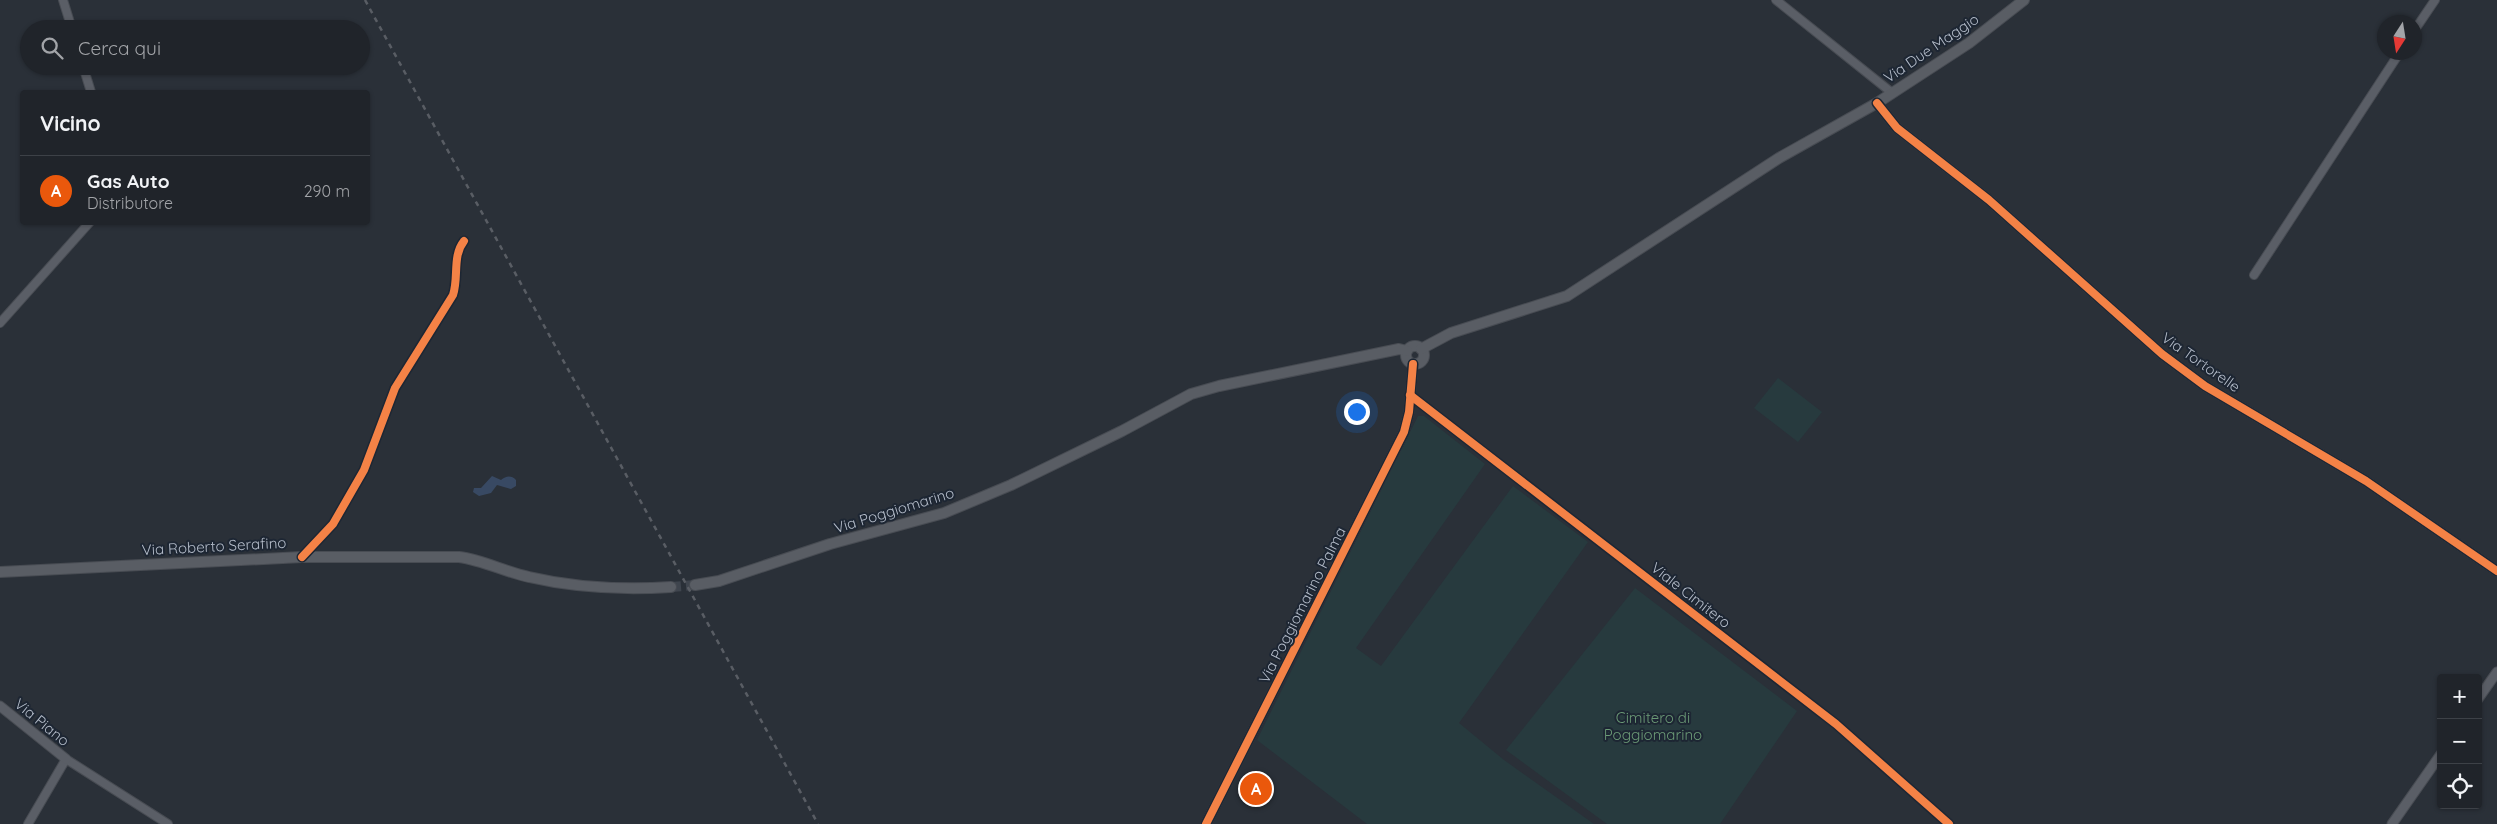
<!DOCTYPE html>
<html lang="it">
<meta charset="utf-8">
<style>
:root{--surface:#20242a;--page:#282c32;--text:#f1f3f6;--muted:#a2a4a8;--line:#3d4147;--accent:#ea580c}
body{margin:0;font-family:Quicksand,sans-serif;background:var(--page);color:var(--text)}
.controls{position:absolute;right:15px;bottom:15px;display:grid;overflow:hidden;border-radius:5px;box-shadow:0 1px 4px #0004}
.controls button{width:45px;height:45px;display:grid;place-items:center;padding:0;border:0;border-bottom:1px solid var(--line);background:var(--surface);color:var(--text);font:25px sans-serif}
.compass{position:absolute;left:2377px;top:15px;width:45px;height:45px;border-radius:50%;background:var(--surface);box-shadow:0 1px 4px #0004;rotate:192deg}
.you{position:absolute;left:1356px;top:411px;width:18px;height:18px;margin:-12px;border:4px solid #fff;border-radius:50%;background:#1a73e8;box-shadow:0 0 0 8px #1a73e833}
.badge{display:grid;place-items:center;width:32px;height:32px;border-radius:50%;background:var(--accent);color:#fff;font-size:16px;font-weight:700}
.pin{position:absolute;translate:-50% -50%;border:2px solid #fff;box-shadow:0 1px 5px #0006}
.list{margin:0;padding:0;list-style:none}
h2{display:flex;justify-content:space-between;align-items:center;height:65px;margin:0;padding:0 20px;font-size:21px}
h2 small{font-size:16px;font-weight:400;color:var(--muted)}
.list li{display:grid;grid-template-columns:32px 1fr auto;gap:15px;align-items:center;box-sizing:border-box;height:70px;padding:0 20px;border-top:1px solid var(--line)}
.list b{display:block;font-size:19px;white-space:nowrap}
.list p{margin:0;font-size:16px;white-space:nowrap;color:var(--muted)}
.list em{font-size:16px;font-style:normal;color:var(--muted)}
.icon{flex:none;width:28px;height:28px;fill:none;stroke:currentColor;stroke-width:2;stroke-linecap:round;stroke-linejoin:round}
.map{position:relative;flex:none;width:2497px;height:824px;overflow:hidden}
.search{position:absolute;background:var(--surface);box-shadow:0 1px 4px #0004;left:20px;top:20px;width:350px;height:55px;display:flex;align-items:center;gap:12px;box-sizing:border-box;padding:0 18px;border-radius:28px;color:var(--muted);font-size:19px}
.panel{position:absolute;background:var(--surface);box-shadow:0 1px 4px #0004;left:20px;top:90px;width:350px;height:135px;border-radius:5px}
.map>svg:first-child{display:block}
.green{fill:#273a3e}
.water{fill:#384963}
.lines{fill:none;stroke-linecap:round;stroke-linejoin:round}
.secondary-tunnel{stroke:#3f454e;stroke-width:10;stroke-dasharray:10 5;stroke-linecap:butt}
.minor-casing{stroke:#484c53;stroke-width:10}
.tertiary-casing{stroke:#484c53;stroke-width:11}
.secondary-casing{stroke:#484c53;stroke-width:12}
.minor{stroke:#5a5e66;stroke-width:8}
.tertiary{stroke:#5a5e66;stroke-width:9}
.secondary{stroke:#595d64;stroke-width:10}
.rail{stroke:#595d64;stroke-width:2.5;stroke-dasharray:5 5;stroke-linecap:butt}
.cycleway-casing{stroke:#1d2633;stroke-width:11}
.cycleway{stroke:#f48246;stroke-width:8}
.labels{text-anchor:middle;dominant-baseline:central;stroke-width:4;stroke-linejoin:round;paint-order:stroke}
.street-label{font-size:15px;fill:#b4bcc9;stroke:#1d2633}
.park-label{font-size:15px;fill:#6b9a76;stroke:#1d2633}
</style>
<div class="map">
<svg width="2497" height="824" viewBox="0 0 2497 824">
<rect width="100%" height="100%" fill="#2a3038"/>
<g class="green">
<polygon points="1778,378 1822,412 1798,442 1754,408"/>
<polygon points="1418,416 1424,416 1485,464 1356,648 1381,666 1513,486 1588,542 1459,723 1504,760 1594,824 1367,824 1257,740"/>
<polygon points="1635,588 1797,711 1720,824 1607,824 1506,750"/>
</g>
<path class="water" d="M 492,476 L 501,480 C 506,476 511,475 516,480 L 516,486 L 511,489 L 497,485 L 491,493 L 479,496 L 473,492 L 474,488 L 481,488 Z"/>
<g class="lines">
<polyline class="secondary-tunnel" points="671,587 695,585"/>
<g class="minor-casing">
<g id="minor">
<polyline points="63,0 72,29"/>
<polyline points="1776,0 1891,92"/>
<polyline points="2414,31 2435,0"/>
<polyline points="83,66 91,92"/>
<polyline points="2254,275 2400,52"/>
<polyline points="0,323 90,222"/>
<polyline points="1410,395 1836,724 1949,824"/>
<path d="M 302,557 L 333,524 L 364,470 L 395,388 L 453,295 C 459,277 452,256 464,241"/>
<polyline points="28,824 66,759 168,824"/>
</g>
</g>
<g class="tertiary-casing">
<g id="tertiary">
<polyline points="1877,103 1897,128 1989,200 2162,354 2205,386 2366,481 2497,571"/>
<polyline points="2478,699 2497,672"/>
<polyline points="0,706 66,759"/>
<polyline points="1206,824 1404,432 1409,412 1413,364"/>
<polyline points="2392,824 2441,754"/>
</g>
</g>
<g class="secondary-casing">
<g id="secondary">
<circle cx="1415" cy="355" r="9"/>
<polyline points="1421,349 1451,333 1567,296 1779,158 1877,103 1969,43 2024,0"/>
<path d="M 0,572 L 302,557 L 459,557 C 483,560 505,572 529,577 C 576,588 622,590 671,587"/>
<polyline points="695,585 719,581 830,544 944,513 1011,485 1122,431 1191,394 1219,386 1399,349 1407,351"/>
</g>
</g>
<use href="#minor" class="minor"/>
<use href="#tertiary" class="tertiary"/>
<use href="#secondary" class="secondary"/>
<polyline class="rail" points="365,0 818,824"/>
<g class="cycleway-casing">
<g id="cycleway">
<polyline points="1877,103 1897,128 1989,200 2162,354 2205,386 2366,481 2497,571"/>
<polyline points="1410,395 1836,724 1949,824"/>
<path d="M 302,557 L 333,524 L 364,470 L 395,388 L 453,295 C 459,277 452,256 464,241"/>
<polyline points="1206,824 1404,432 1409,412 1413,364"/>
</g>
</g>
<use href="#cycleway" class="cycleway"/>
</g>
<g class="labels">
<g class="street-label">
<text transform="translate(1931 48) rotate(-34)">Via Due Maggio</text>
<text transform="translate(2201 362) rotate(35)">Via Tortorelle</text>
<text transform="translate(894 510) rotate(-17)">Via Poggiomarino</text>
<text transform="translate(214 546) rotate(-3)">Via Roberto Serafino</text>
<text transform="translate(1691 595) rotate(38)">Viale Cimitero</text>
<text transform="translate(1302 605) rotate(-63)">Via Poggiomarino Palma</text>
<text transform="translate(42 722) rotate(39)">Via Piano</text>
</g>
<g class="park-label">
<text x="1653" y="717">Cimitero di<tspan x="1653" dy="17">Poggiomarino</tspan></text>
</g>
</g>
</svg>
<div class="controls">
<button>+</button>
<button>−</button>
<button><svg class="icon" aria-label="locate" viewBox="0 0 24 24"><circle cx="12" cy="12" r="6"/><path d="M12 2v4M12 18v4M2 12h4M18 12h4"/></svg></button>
</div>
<svg class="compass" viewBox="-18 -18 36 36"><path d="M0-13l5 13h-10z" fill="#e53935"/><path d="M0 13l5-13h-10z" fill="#a2a4a8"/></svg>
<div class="you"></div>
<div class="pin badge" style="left:1256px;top:789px">A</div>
<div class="search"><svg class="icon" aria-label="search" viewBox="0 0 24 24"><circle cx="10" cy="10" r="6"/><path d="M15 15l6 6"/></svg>Cerca qui</div>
<section class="panel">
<h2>Vicino<small></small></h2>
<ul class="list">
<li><span class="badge">A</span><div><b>Gas Auto</b><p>Distributore</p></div><em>290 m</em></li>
</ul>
</section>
</div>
